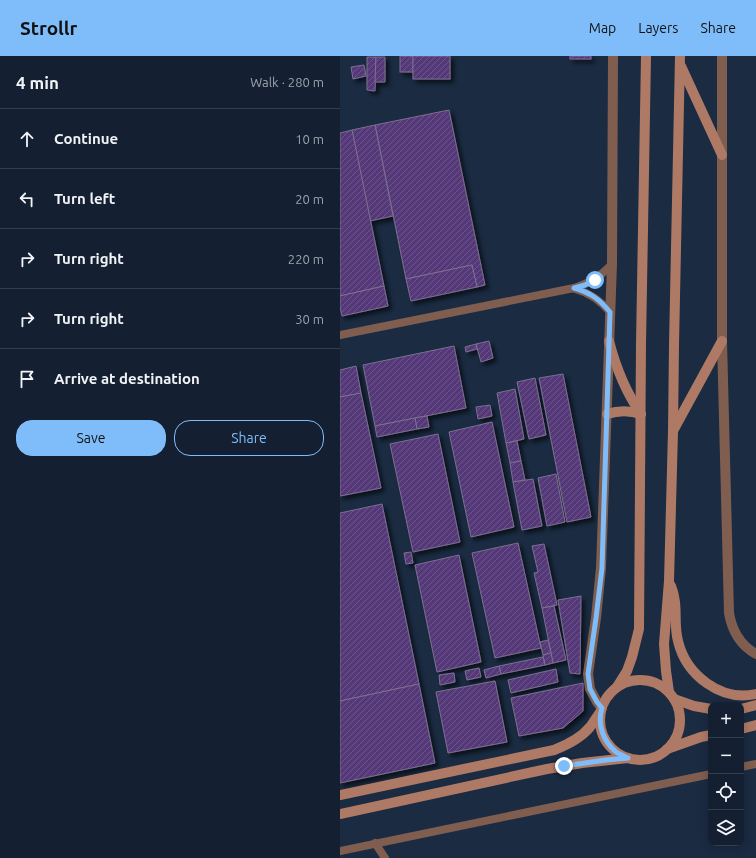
<!DOCTYPE html>
<meta charset="utf-8">
<style>
:root{--surface:#142032;--page:#1d283a;--text:#f1f3f6;--muted:#9da3ac;--line:#333e4d;--accent:#7fbdfa}
body{margin:0;font-family:Ubuntu,sans-serif;background:var(--page);color:var(--text)}
.controls{position:absolute;right:12px;bottom:12px;display:grid;overflow:hidden;border-radius:8px;box-shadow:0 2px 10px #0003}
.controls button{width:36px;height:36px;display:grid;place-items:center;padding:0;border:0;border-bottom:1px solid var(--line);background:var(--surface);color:var(--text);font:20px sans-serif}
.stop{position:absolute;width:12px;height:12px;margin:-9px;border:3px solid #7fbdfa;border-radius:50%;background:#fff}
.stop.end{background:#7fbdfa;border-color:#fff;box-shadow:0 1px 4px #0008}
.list{margin:0;padding:0;list-style:none}
h2{display:flex;justify-content:space-between;align-items:center;height:52px;margin:0;padding:0 16px;font-size:17px}
h2 small{font-size:13px;font-weight:400;color:var(--muted)}
.list li{display:grid;grid-template-columns:26px 1fr auto;gap:12px;align-items:center;box-sizing:border-box;height:60px;padding:0 16px;border-top:1px solid var(--line)}
.list b{display:block;font-size:15px;white-space:nowrap}
.list em{font-size:13px;font-style:normal;color:var(--muted)}
.actions{display:flex;gap:8px;padding:12px 16px}
.actions a{flex:1;padding:9px 0;border:1px solid var(--accent);border-radius:16px;text-align:center;font-size:14px;color:var(--accent)}
.actions .main{background:var(--accent);color:#111}
.icon{flex:none;width:22px;height:22px;fill:none;stroke:currentColor;stroke-width:2;stroke-linecap:round;stroke-linejoin:round}
.map{position:relative;flex:none;width:416px;height:802px;overflow:hidden}
header{display:flex;align-items:center;gap:24px;box-sizing:border-box;height:56px;padding:0 20px;background:var(--accent);color:#111}
header strong{font-size:19px}
nav{display:flex;gap:22px;margin-inline-start:auto;font-size:14px}
main{display:flex}
aside{flex:1;background:var(--surface)}
.map>svg:first-child{display:block}
.building{fill:url(#building-hatch);stroke:#7c708f;filter:url(#shadow)}
.lines{fill:none;stroke-linecap:round;stroke-linejoin:round}
.lane{stroke:#7f5e50;stroke-width:8}
.street{stroke:#7f5e50;stroke-width:10}
.secondary{stroke:#af7a65;stroke-width:10}
.route{stroke:#7fbdfa;stroke-width:5}
</style>
<header>
<strong>Strollr</strong>
<nav><a>Map</a><a>Layers</a><a>Share</a></nav>
</header>
<main>
<aside>
<h2>4 min<small>Walk · 280 m</small></h2>
<ul class="list">
<li><svg class="icon" aria-label="ahead" viewBox="0 0 24 24"><path d="M12 20V5M6 11l6-6 6 6"/></svg><div><b>Continue</b></div><em>10 m</em></li>
<li><svg class="icon" aria-label="left" viewBox="0 0 24 24"><path d="M17 20v-9H6M10 6l-5 5 5 5"/></svg><div><b>Turn left</b></div><em>20 m</em></li>
<li><svg class="icon" aria-label="right" viewBox="0 0 24 24"><path d="M7 20v-9h11M14 6l5 5-5 5"/></svg><div><b>Turn right</b></div><em>220 m</em></li>
<li><svg class="icon" aria-label="right" viewBox="0 0 24 24"><path d="M7 20v-9h11M14 6l5 5-5 5"/></svg><div><b>Turn right</b></div><em>30 m</em></li>
<li><svg class="icon" aria-label="arrive" viewBox="0 0 24 24"><path d="M6 21V4h12l-3 4 3 4H6"/></svg><div><b>Arrive at destination</b></div></li>
</ul>
<div class="actions"><a class="main">Save</a><a>Share</a></div>
</aside>
<div class="map">
<svg width="416" height="802" viewBox="0 0 416 802">
<defs>
<pattern id="building-hatch" width="6" height="6" patternUnits="userSpaceOnUse"><rect width="6" height="6" fill="#543778"/><path d="M-1 1l2-2M0 6l6-6M5 7l2-2" fill="none" stroke="#6c548c"/></pattern>
<filter id="shadow"><feDropShadow dx="3.5" dy="3.5" stdDeviation="2" flood-color="#0009"/></filter>
</defs>
<rect width="100%" height="100%" fill="#1a2b42"/>
<g class="building">
<rect x="60" y="0" width="13" height="16"/>
<rect x="73" y="0" width="37" height="23"/>
<rect x="230" y="0" width="21" height="3"/>
<polygon points="27,1 36,1 35,35 27,34"/>
<polygon points="36,1 45,1 45,26 35,26"/>
<polygon points="24,9 26,20 13,23 11,11"/>
<polygon points="109,54 145,229 137,231 132,209 66,223 35,69"/>
<polygon points="35,69 53,160 30,165 12,74"/>
<polygon points="12,74 44,230 0,240 0,77"/>
<polygon points="132,209 137,231 71,245 66,223"/>
<polygon points="44,230 48,250 2,260 0,251 0,240"/>
<polygon points="149,285 153,302 141,306 136,288"/>
<polygon points="136,288 137,293 126,296 125,291"/>
<polygon points="114,290 126,352 35,370 23,309"/>
<polygon points="16,310 21,337 0,341 0,314"/>
<polygon points="223,318 251,461 227,466 199,322"/>
<polygon points="195,322 206,379 189,383 177,326"/>
<polygon points="175,333 184,383 166,387 157,337"/>
<polygon points="21,337 41,432 0,440 0,341"/>
<polygon points="150,349 152,360 138,363 136,351"/>
<polygon points="87,360 89,371 77,373 75,362"/>
<polygon points="75,362 77,373 37,381 35,370"/>
<polygon points="152,366 174,471 131,481 109,376"/>
<polygon points="98,378 120,486 73,496 50,388"/>
<polygon points="177,385 181,405 170,407 166,387"/>
<polygon points="181,405 185,424 173,426 170,407"/>
<polygon points="216,418 225,466 207,470 198,422"/>
<polygon points="193,423 202,470 182,474 173,426"/>
<polygon points="42,448 79,628 0,645 0,457"/>
<polygon points="178,487 201,592 155,602 132,497"/>
<polygon points="204,488 217,549 202,552 194,517 198,516 192,490"/>
<polygon points="71,496 73,507 66,508 64,497"/>
<polygon points="119,499 141,606 97,616 75,509"/>
<polygon points="241,540 240,618 230,617 218,544"/>
<polygon points="214,550 226,604 213,607 202,552"/>
<polygon points="208,584 211,597 203,599 200,586"/>
<polygon points="211,597 213,607 205,609 203,599"/>
<polygon points="203,601 205,609 161,618 159,610"/>
<polygon points="159,610 161,618 146,622 144,614"/>
<polygon points="139,612 141,621 127,624 125,615"/>
<polygon points="216,613 218,626 171,637 168,624"/>
<polygon points="114,617 115,626 100,629 99,619"/>
<polygon points="155,625 167,686 108,697 96,636"/>
<polygon points="243,627 243,655 223,672 179,680 171,642"/>
<polygon points="79,628 95,707 0,727 0,645"/>
</g>
<g class="lines">
<g class="lane">
<path d="M 235,233 C 250,237 260,244 270,256"/>
<path d="M 0,279 L 234,232 C 250,227 260,221 272,208"/>
<polyline points="401,711 416,708"/>
<polyline points="35,787 45,802"/>
<polyline points="0,795 371,718"/>
</g>
<g class="street">
<path d="M 382,0 L 382,285 L 389,557 C 392,575 400,589 416,598"/>
<polyline points="262,652 257,646 250,633 248,618 256,562 261,512 272,208 273,0"/>
</g>
<g class="secondary">
<polyline points="341,10 382,99"/>
<path d="M 269,285 C 276,312 285,335 301,358"/>
<path d="M 267,358 C 279,354 289,354 301,358"/>
<polyline points="334,373 382,285"/>
<path d="M 331,530 C 339,549 333,567 338,585 C 346,619 381,646 416,638"/>
<circle cx="300" cy="664" r="40"/>
<polyline points="277,631 287,615 292,601 299,573 301,288 306,0"/>
<polyline points="329,636 326,615 324,588 329,525 333,375 334,289 340,0"/>
<polyline points="334,643 354,650 371,653"/>
<polyline points="401,653 416,649"/>
<polyline points="401,673 416,669"/>
<polyline points="327,693 361,681 371,679"/>
<path d="M 0,739 L 214,694 C 227,689 241,682 250,671 C 254,666 257,660 261,655"/>
<polyline points="0,758 207,713 242,707 288,702"/>
</g>
</g>
<g class="lines">
<path class="route" d="M 224,710 L 266,704 L 288,702 C 284,700 279,698 276,696 C 263,685 257,668 262,652 L 257,646 L 250,633 L 248,618 L 256,562 L 262,512 L 270,256 C 259,243 251,237 234,232 L 245,229 L 255,224"/>
</g>
</svg>
<div class="controls">
<button>+</button>
<button>−</button>
<button><svg class="icon" aria-label="locate" viewBox="0 0 24 24"><circle cx="12" cy="12" r="6"/><path d="M12 2v4M12 18v4M2 12h4M18 12h4"/></svg></button>
<button><svg class="icon" aria-label="layers" viewBox="0 0 24 24"><path d="M12 4l9 5-9 5-9-5zM3 14l9 5 9-5"/></svg></button>
</div>
<div class="stop" style="left:255px;top:224px"></div>
<div class="stop end" style="left:224px;top:710px"></div>
</div>
</main>
